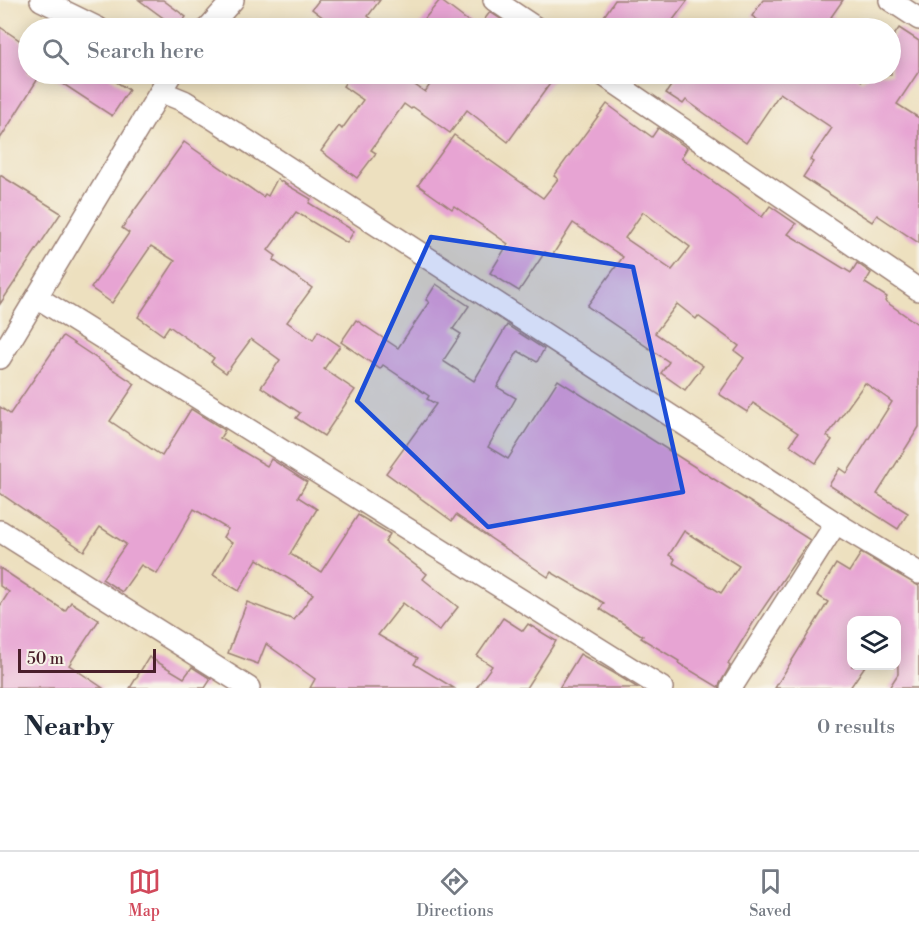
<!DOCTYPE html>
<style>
:root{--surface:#fff;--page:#f6f6f7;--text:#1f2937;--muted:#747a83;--line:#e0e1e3;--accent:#d1495b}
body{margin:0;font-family:"Libre Bodoni",serif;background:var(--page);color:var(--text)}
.controls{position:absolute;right:18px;bottom:18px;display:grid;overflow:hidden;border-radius:12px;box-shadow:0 3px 15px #0003}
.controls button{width:54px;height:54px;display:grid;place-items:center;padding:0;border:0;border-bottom:2px solid var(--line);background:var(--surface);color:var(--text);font:30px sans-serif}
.scale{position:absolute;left:18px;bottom:15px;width:138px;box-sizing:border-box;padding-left:6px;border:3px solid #4a1f2b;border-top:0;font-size:16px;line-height:21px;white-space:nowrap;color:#4a1f2b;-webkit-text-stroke:4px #f7f3e8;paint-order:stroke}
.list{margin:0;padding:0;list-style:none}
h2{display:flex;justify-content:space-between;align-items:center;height:78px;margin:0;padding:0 24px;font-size:26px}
h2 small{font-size:20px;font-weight:400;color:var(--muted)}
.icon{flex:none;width:33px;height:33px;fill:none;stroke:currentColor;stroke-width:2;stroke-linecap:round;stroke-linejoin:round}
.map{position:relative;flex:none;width:919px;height:688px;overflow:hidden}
.search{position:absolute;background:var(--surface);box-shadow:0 3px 15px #0003;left:18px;right:18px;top:18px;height:66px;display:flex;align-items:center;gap:15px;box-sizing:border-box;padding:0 21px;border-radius:33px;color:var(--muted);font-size:22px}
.sheet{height:162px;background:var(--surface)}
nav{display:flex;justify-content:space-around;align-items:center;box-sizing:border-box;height:84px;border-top:2px solid var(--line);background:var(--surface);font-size:16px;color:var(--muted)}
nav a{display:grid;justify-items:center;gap:3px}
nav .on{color:var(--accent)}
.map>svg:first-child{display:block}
.building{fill:#e7a4d3;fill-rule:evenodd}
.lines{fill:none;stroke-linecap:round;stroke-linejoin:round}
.minor-casing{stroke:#9c8075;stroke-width:24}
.minor{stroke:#fff;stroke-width:21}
.marked{fill:#1d4ed8;fill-opacity:0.2;stroke:#1d4ed8;stroke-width:4.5;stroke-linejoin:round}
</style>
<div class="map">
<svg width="919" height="688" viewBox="0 0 919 688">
<rect width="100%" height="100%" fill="#f7f3e8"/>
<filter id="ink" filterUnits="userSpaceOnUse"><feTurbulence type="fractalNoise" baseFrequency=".0167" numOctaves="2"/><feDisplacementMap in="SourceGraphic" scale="12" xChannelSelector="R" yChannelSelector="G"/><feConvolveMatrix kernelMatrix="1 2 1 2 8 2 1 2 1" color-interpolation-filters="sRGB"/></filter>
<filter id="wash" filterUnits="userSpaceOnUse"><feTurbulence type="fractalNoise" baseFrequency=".008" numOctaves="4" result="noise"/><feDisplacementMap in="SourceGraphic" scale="24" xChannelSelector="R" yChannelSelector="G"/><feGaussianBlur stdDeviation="1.35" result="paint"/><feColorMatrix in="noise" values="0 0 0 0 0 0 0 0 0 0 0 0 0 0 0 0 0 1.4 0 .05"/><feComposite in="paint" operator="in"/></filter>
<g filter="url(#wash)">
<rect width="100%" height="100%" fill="#ede0bf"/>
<g id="blocks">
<g class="building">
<polygon points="139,0 163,0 186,17 177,28"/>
<polygon points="319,0 380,0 368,16 384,28 337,28 312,9"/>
<polygon points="440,0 477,28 417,28"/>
<polygon points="615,0 688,0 667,28 596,28"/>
<polygon points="763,0 843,0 831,17 847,28 770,28 752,16"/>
<polygon points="490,12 514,28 478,28"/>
<polygon points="0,27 28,46 28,74 41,74 0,139"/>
<polygon points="899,28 919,41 919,71 897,104 919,118 919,243 877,215 872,222 803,177 813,162 810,160 832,128 780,93 746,143 686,100 683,104 666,93 679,74 851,74 862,81 868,74 891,74 891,40"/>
<polygon points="48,74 104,74 129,90 112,116"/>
<polygon points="352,74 399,74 425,92 437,74 557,74 508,142 467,110 450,133 413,107 411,109 404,104 371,150 376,153 357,178 321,151 339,126 342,129 363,100 343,86"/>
<path d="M 607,104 L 652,137 L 658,128 L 687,148 L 681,158 L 762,217 L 770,206 L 796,224 L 788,234 L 851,273 L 857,263 L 871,273 L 865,283 L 887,297 L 885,301 L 919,325 L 919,427 L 877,494 L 908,513 L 898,529 L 829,485 L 840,468 L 847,473 L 892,402 L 887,398 L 865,383 L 827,436 L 832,440 L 816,463 L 790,445 L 798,433 L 753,403 L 747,412 L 719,394 L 744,358 L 735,351 L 739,346 L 698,316 L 696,319 L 677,304 L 655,333 L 703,366 L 685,390 L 661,373 L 669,362 L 587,306 L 623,257 L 573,223 L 552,256 L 545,252 L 519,291 L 490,273 L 508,244 L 454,206 L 452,209 L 418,185 L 454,135 L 543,198 L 558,179 L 554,176 ZM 643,212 L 690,247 L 672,270 L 625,238 Z"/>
<polygon points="184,142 263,197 265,194 268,196 277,179 311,199 309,203 354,231 347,243 296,212 268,250 276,256 273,260 312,288 287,322 313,340 318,331 340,346 324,369 355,390 324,436 296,418 300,413 261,387 280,360 251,339 226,373 211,362 214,358 169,326 163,335 138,317 175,261 151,246 112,303 91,288 129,233 122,228 131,215"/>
<polygon points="0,175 61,213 0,304"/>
<path d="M 436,284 L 469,306 L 453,329 L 461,334 L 443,361 L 474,381 L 507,325 L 544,349 L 537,362 L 518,351 L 497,387 L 516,398 L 488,447 L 508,459 L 558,380 L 810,540 L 753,623 L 728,664 L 730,666 L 718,687 L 678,663 L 679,661 L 641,638 L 643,636 L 600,609 L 604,603 L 551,572 L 548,577 L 456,515 L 452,521 L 386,473 L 436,404 L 427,399 L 429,396 L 383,365 L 380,369 L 341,342 L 356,320 L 398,348 L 429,302 L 426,300 ZM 684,531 L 739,566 L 721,593 L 673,563 L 675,559 L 669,555 Z"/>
<polygon points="63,336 135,384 110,421 162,456 191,409 225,430 220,438 267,466 271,459 307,482 298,497 317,509 290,554 321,572 358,515 390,534 385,542 427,574 423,579 458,607 439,631 403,603 378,635 418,658 414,664 454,688 310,688 315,679 266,644 258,664 228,653 247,602 294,620 313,594 257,559 239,591 213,575 232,543 223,537 228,529 194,509 157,574 141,565 122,592 102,579 126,544 100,527 84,551 0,493 0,407 10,414"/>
<polygon points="861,553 919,586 919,688 889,688 898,674 897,621 852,621 852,666 865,666 850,688 775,688 828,602 817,595 836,564 849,572"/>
<polygon points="0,568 65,611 71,602 99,620 69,665 103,688 0,688 0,606 9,592 0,586"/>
<polygon points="503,618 523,631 528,624 556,641 526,688 476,688 492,666 477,656"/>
<polygon points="580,654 614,673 638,688 559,688"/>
<polygon points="149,657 184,678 192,667 211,679 205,688 130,688"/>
</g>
</g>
</g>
<g filter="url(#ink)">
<use href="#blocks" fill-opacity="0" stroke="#9c8075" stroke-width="1.5"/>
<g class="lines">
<g class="minor-casing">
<g id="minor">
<polyline points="41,0 98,28"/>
<polyline points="494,0 536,28"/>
<polyline points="890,0 919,19"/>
<polyline points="208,28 233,0"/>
<polyline points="602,74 919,290"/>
<polyline points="162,92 184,101 212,118 836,523 919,573"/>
<polyline points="38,298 662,688"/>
<polyline points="0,358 171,74"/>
<polyline points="0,531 249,688"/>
<polyline points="731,688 836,523"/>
</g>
</g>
<use href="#minor" class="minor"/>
</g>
</g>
<path class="marked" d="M 431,237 L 633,267 L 683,492 L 488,527 L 357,401 Z"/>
</svg>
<div class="controls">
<button><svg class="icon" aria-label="layers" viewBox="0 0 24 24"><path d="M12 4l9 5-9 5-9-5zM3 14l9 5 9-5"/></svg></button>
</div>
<div class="scale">50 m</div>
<div class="search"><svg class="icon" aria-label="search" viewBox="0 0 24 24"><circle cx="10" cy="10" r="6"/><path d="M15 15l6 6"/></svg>Search here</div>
</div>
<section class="sheet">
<h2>Nearby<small>0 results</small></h2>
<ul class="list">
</ul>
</section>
<nav>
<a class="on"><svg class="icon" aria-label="map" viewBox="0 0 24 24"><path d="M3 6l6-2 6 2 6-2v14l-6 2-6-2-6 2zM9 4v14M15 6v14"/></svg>Map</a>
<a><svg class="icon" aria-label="directions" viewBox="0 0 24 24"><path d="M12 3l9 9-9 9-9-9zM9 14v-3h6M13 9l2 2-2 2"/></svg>Directions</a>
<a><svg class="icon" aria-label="saved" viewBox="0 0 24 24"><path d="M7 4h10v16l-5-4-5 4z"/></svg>Saved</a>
</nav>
